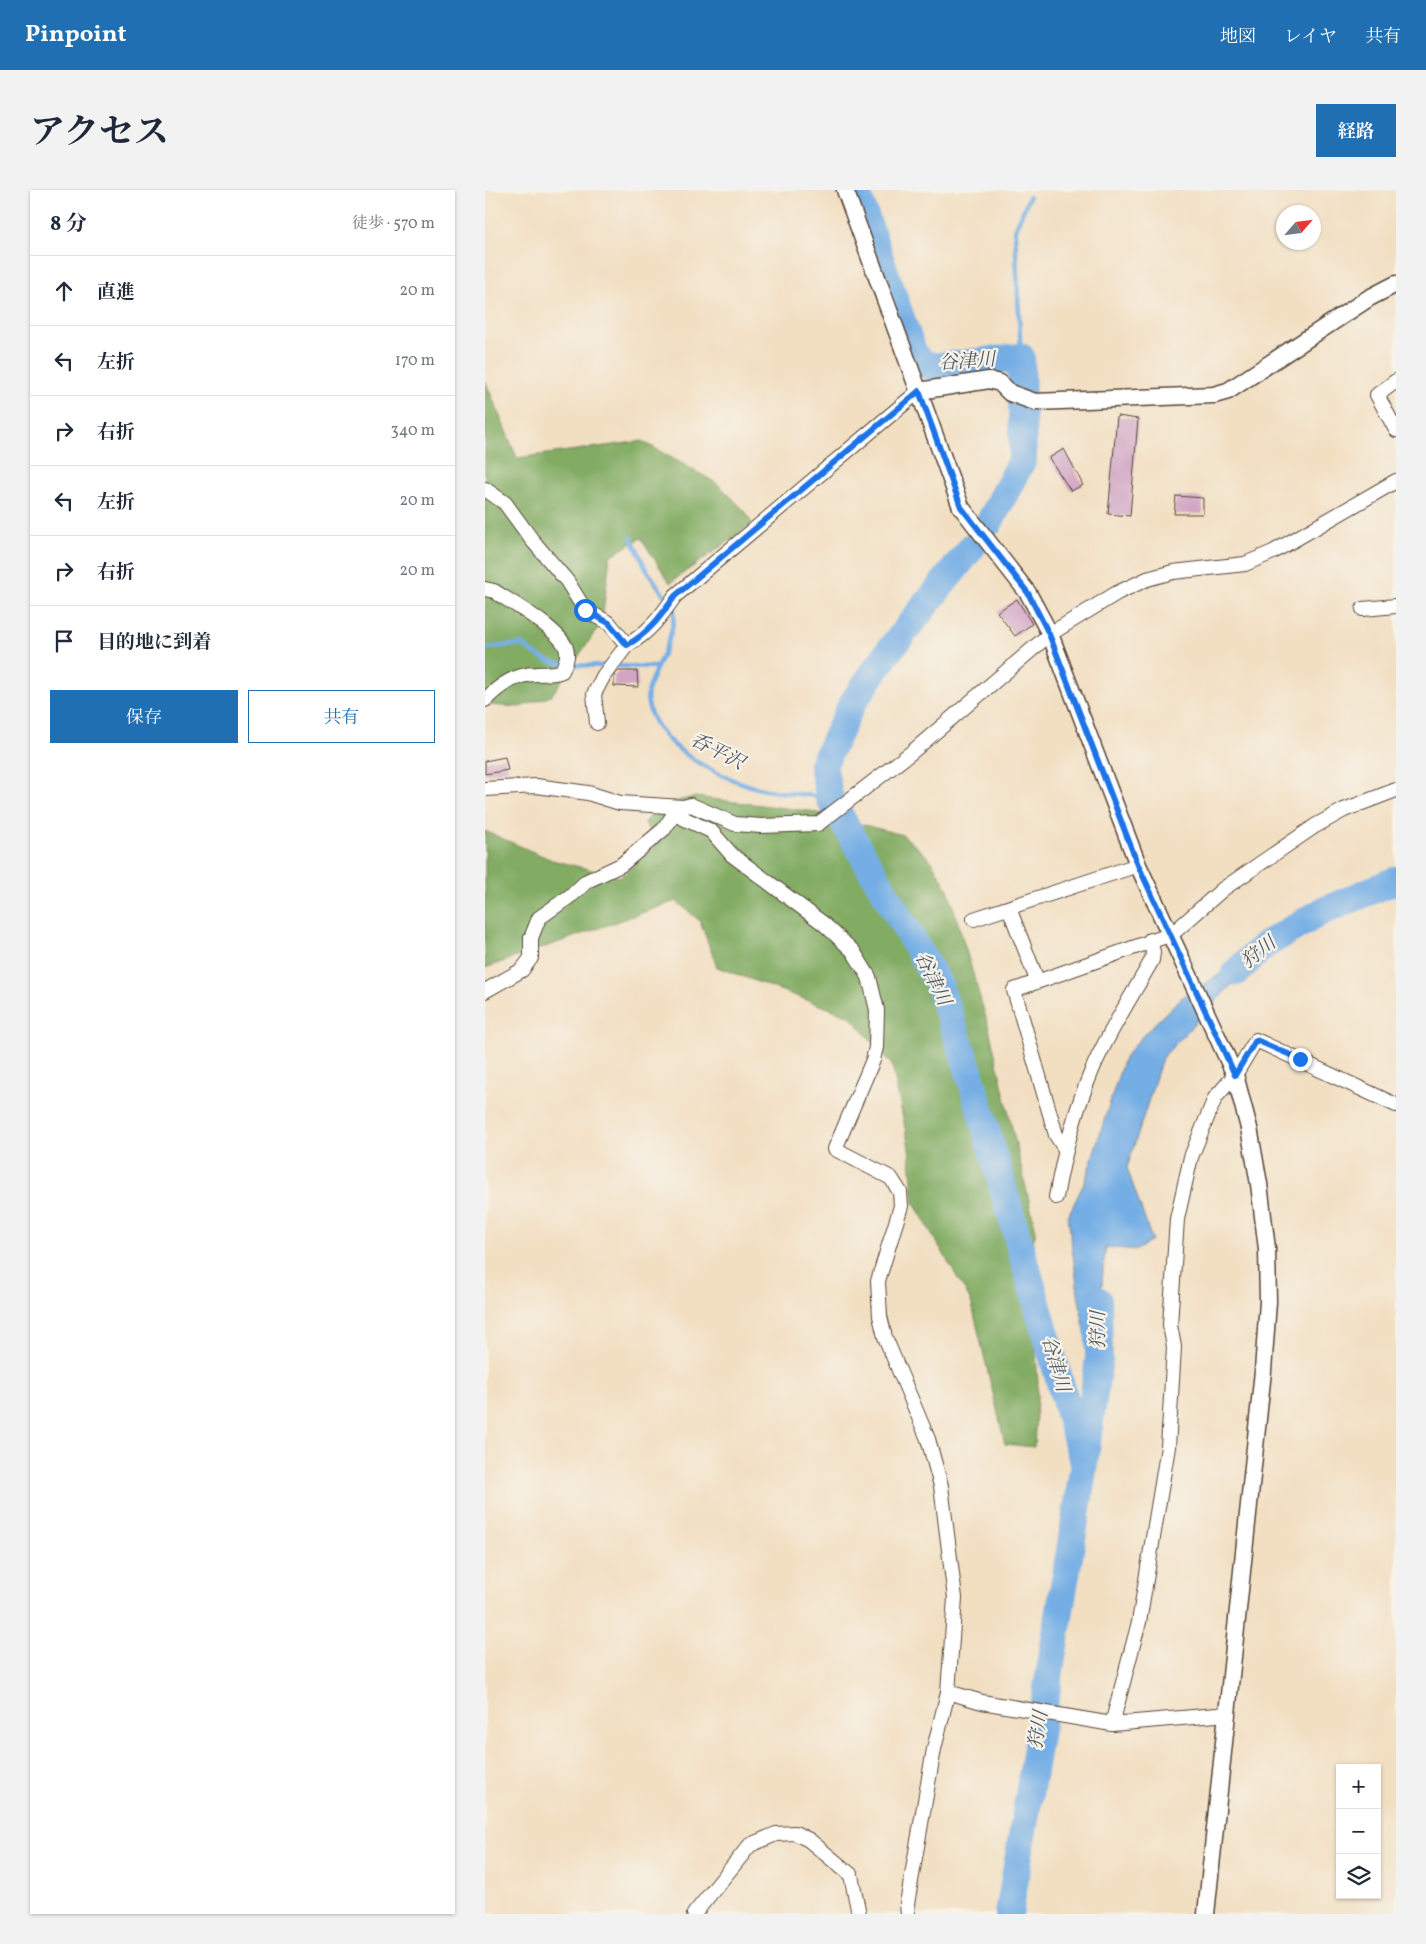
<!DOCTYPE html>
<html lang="ja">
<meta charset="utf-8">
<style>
:root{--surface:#fff;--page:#f2f2f3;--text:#1f2937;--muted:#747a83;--line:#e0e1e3;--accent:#1f6fb2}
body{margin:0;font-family:Vollkorn,"Noto Serif JP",serif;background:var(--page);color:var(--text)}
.controls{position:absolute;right:15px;bottom:15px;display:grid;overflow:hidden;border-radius:0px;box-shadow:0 1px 4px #0004}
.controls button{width:45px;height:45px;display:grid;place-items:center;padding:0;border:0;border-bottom:1px solid var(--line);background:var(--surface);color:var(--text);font:25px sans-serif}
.compass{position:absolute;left:791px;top:15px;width:45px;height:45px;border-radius:50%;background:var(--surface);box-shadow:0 1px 4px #0004;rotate:62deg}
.stop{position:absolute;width:15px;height:15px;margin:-11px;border:4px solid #1a73e8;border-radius:50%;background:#fff}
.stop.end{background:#1a73e8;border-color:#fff;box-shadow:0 1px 5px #0008}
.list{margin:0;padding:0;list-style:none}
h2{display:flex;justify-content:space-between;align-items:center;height:65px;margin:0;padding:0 20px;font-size:21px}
h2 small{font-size:16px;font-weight:400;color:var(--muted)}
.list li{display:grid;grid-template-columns:32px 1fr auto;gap:15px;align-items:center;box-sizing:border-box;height:70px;padding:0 20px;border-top:1px solid var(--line)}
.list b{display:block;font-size:19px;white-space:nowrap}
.list em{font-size:16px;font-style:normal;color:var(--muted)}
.actions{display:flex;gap:10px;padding:15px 20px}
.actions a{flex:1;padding:11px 0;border:1px solid var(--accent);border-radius:0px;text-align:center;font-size:18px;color:var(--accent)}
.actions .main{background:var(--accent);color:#fff}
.icon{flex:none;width:28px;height:28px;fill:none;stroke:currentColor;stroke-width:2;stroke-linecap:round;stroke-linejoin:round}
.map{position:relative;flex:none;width:911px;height:1724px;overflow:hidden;border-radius:0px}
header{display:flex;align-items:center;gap:30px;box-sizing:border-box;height:70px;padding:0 25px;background:var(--accent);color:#fff}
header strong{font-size:24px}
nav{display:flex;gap:28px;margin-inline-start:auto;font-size:18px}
.intro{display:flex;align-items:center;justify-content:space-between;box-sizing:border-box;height:120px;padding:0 30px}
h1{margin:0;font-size:35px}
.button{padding:12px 22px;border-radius:0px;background:var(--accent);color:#fff;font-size:18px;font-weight:700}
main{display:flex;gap:30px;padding:0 30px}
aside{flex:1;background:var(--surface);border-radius:0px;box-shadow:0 1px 4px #0004}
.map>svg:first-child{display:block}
.forest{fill:#82ac64;stroke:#5e6b41}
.water{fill:#74aee5;stroke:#586c82}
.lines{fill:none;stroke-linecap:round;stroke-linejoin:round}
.stream{stroke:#74aee5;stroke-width:4.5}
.river{stroke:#74aee5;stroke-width:28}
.building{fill:#d1a6c5}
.minor-casing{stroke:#564537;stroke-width:16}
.tertiary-casing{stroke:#564537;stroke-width:19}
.minor{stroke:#fff;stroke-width:14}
.tertiary{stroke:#fff;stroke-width:16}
.route{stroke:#1a73e8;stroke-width:6}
.labels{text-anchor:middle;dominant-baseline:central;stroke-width:4.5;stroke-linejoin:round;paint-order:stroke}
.water-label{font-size:19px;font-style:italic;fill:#4f5864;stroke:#f7f3e8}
</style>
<header>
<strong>Pinpoint</strong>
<nav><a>地図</a><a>レイヤ</a><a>共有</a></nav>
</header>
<div class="intro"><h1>アクセス</h1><a class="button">経路</a></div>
<main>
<aside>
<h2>8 分<small>徒歩 · 570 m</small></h2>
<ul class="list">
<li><svg class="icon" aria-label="ahead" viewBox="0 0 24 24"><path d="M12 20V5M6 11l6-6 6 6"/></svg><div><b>直進</b></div><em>20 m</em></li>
<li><svg class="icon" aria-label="left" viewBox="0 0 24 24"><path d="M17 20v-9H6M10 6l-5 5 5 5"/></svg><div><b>左折</b></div><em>170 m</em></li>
<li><svg class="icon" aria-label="right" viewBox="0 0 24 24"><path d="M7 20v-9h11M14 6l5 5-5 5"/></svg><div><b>右折</b></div><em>340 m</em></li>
<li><svg class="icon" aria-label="left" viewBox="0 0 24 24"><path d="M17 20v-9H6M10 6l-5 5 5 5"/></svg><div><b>左折</b></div><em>20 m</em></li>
<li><svg class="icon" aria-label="right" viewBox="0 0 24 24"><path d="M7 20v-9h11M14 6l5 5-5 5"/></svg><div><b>右折</b></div><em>20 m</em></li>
<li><svg class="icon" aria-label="arrive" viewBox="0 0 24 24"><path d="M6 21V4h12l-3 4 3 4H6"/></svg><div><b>目的地に到着</b></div></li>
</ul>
<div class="actions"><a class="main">保存</a><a>共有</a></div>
</aside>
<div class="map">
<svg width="911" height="1724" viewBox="0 0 911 1724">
<rect width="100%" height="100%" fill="#f7f3e8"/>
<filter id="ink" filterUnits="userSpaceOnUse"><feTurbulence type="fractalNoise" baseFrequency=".02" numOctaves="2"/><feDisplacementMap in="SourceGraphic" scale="10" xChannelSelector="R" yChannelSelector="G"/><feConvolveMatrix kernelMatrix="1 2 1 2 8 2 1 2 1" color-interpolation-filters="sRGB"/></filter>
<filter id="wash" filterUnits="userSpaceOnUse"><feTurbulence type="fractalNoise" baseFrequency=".0096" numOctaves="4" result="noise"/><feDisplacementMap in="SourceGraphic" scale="20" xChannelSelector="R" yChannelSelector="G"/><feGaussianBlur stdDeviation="1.12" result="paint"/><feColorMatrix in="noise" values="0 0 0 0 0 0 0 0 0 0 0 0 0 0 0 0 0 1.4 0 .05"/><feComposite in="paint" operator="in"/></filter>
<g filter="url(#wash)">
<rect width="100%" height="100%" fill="#f2dfc2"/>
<g class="forest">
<polygon points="0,190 32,268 157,251 233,294 260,321 267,334 185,393 156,348 125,366 117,432 66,506 35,517 0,515"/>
<path d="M 210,607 L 325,621 L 418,645 L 444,668 L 463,699 L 504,838 L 551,1041 L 544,1069 L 553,1193 L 549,1257 L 520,1254 L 486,1111 L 429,1013 L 424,958 L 407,875 L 365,826 L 232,777 L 215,731 L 191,711 L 0,778 L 0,641 L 67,670 L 135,687 L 170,657 L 160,632 C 174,616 189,611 210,607 Z"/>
</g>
<polygon class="water" points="789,750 677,868 642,978 667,1050 652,1060 621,1057 618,1080 612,1182 602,1152 594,1110 583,1026 600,991 639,868 660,843 695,809"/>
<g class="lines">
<g class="stream">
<polyline points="536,167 530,40 544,7"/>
<polyline points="146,347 161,379 179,405"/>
<path d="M 0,458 L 37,454 C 66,480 86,474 122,476"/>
<path d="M 130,476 L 172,477 C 167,488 160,502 163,514 C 171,556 230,585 266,596 C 292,605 319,602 345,609"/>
<path d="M 172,477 C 181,458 190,440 189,417"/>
</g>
<g class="river">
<polyline points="371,0 429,165 438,173 449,177 536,167 538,269 504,333"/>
<polyline points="487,357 403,462 368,512 338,575 345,609 453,793 482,875 596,1264"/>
<polyline points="751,782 780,755 836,722 911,690"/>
<polyline points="524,1724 594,1307 614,1168 613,1110"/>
</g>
</g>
<g id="blocks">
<g class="building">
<polygon points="632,226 653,229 645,326 623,324"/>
<polygon points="579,259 598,295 586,301 564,268"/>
<polygon points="691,306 718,308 718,324 689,324"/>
<polygon points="532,409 547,434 530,446 512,422"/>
<polygon points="133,481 152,481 153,497 129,496 129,486"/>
<polygon points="20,567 23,580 0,584 0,571"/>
</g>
</g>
</g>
<g filter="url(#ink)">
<use href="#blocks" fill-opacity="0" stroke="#564537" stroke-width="1"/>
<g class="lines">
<g class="minor-casing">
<g id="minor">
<polyline points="911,191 892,205 911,240"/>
<path d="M 0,299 L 20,313 L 47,350 L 82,391 L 100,420 L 124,433 L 142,455 C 164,443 176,426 190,406 L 434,201"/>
<path d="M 0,399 L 9,401 C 27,413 74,439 81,458 C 84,467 80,473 77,481 C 67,485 61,483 51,484 C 30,484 14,496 0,510"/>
<polyline points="878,419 911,416"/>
<polyline points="112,533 109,504 119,485 142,455"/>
<polyline points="0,599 51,596 103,603 135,613 198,617"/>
<polyline points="189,624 226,641 247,665 339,734 368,761 384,787 392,820 391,857 388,870 350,959 406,988 415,1002 416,1016 393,1091 395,1126 400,1147 443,1249 456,1296 470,1408 463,1502 449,1559 422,1714 423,1724"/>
<polyline points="524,718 552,790"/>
<polyline points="489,729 653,675"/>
<polyline points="0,801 37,780 46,768 46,748 54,728 88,704 102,691 136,675 179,639 189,624 198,617 206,615 250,634 276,636 333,634 427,562 565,444 632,403 662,389 688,382 760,374 788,362 911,291"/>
<polyline points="580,959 571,945 529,800 687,744 738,699 830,636 859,620 911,600"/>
<path d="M 571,1007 C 579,963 590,920 608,878 C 624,841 647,806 667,770 L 668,762 L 665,750"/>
<polyline points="463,1502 497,1512 627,1534 743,1524"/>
<polyline points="627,1534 654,1432 683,1257 689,1157 685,1135 692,1029 706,967 730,908 750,885 771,850 911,915"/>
<polyline points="209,1724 265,1655 291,1644 310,1643 324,1650 366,1685 374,1724"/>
</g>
</g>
<g class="tertiary-casing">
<g id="tertiary">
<polyline points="360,0 476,317 543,403 565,444 653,675 750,885 764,938 774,994 782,1059 783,1112 778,1181 721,1724"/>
<polyline points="434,201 504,190 515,193 525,203 550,212 729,205 743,201 884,108 911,94"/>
</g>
</g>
<use href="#minor" class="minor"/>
<use href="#tertiary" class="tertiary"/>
</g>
</g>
<g class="lines" filter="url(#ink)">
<path class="route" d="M 100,420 L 124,433 L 142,455 C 164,443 176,426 190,406 L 434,201 L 476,317 L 543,403 L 564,444 L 653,675 L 750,885 L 771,850 L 815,869"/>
</g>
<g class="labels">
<g class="water-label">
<text transform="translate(482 172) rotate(-4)">谷津川</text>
<text transform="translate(232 562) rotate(27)">呑平沢</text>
<text transform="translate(774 763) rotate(-39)">狩川</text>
<text transform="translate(447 789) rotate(64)">谷津川</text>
<text transform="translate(614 1140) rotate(-90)">狩川</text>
<text transform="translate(570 1174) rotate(74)">谷津川</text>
<text transform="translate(554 1540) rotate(-81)">狩川</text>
</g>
</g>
</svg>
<div class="controls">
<button>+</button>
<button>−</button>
<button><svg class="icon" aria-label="layers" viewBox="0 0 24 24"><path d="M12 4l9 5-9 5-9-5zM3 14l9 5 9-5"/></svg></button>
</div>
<svg class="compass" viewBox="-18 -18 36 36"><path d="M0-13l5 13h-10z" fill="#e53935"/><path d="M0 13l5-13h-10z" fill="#747a83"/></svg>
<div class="stop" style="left:100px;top:420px"></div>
<div class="stop end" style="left:815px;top:869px"></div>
</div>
</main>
